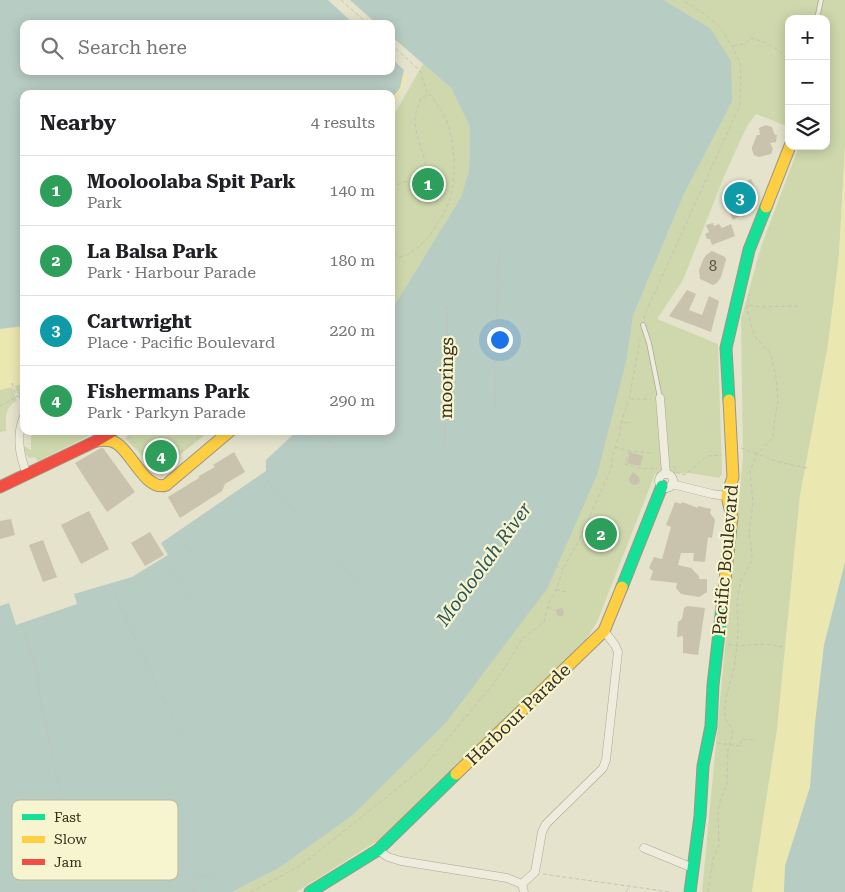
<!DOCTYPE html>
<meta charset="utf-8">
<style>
:root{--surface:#fff;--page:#f2f2f2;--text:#202124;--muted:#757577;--line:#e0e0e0;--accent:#b45309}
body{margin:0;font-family:"Roboto Serif",serif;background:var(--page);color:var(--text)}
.controls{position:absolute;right:15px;top:15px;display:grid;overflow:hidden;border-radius:10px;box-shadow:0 2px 12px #0003}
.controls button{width:45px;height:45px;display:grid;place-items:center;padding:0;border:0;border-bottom:1px solid var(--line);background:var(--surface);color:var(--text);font:25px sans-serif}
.you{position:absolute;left:499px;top:339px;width:18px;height:18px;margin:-12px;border:4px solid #fff;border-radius:50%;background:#1a73e8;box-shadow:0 0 0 8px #1a73e833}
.badge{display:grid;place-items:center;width:32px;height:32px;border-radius:50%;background:var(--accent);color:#fff;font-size:16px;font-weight:700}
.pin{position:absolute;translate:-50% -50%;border:2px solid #fff;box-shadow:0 1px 5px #0006}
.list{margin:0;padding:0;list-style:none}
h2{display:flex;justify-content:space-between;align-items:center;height:65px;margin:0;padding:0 20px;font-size:21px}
h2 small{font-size:16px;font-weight:400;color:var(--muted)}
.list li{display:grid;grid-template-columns:32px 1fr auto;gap:15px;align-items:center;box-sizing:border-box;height:70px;padding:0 20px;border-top:1px solid var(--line)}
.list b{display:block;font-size:19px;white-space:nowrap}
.list p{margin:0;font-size:16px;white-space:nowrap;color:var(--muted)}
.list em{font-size:16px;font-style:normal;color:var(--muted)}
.icon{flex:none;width:28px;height:28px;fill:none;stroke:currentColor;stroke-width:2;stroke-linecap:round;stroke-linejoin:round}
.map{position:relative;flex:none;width:845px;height:892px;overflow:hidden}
.search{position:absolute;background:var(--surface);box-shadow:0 2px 12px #0003;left:20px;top:20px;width:375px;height:55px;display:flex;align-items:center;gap:12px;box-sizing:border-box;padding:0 18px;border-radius:10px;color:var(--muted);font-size:19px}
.panel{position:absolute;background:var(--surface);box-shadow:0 2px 12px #0003;left:20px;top:90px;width:375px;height:345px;border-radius:10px}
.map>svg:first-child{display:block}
.green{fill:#ced8ac}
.sand{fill:#eae7b1}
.water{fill:#b7ccc3}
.pier{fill:#e5e3cb}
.building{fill:#c9c2ac}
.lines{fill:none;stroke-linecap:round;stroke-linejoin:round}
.lane-casing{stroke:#aaa695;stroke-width:5.5}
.street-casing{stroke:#aaa695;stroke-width:9}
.fast-casing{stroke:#9a9684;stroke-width:13}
.slow-casing{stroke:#9a9684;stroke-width:13}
.jam-casing{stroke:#9a9684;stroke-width:13}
.path{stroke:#c5c3b4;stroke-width:1;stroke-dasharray:4 2.5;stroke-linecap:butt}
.lane{stroke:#edecdd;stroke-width:4}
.street{stroke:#edecdd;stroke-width:8}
.fast{stroke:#16e098;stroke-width:11}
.slow{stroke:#ffcf43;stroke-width:11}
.jam{stroke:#f24e42;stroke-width:11}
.labels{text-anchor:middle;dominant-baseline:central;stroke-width:4.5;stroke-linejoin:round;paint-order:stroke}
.number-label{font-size:15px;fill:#5d5440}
.street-label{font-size:18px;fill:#39301c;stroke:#f7f4d0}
.water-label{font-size:19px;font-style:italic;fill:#2a525a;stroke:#f7f4d0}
.key{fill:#f7f4d0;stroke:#beb99a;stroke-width:1}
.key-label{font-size:14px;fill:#39301c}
</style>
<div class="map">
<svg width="845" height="892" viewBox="0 0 845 892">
<rect width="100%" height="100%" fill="#e5e3cb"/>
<g class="green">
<polygon points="664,0 845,0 845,147 839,255 828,345 800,496 777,730 752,892 702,892 743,457 741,319 761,247 799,146 826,146 826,19 789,19 789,127 756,114 747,126 725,174 683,280 657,319 718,344 722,474 719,478 690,473 655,474 597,622 582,646 382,838 296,892 232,892 279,868 353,815 445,724 627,358 633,316 684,194 732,102 710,28"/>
<polygon points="423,64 451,88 470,127 469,170 461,197 391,311 391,120"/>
<polygon points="24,383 24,400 20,401 15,386"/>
<path d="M 12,387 L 17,401 C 4,407 6,419 6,431 L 0,432 L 0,390 Z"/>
<polygon points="33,431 98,431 38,461 35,457 29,458 26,454 24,446 31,450 31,436"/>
<polygon points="134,431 210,431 158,472 125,438"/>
</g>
<g class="sand">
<polygon points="391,61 407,74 406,83 391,110 391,94 364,94 391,71"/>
<polygon points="845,147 845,565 824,645 815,723 810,787 785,866 784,892 752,892 777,730 800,496 828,345 839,255"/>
<polygon points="24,326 24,383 0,390 0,329"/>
</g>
<g class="water">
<polygon points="0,0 328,0 354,24 24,24 24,71 391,71 391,58 404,70 400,88 391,99 391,94 24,94 24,326 0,329"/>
<polygon points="350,0 664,0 710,28 731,61 732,102 684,194 633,316 627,358 597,475 547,589 445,724 353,815 279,868 232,892 0,892 0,606 9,603 16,625 77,604 74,594 132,577 168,555 161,543 266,471 266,460 297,431 391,431 391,311 461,197 469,170 470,127 451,88 391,36 391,24 377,24"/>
<polygon points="845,562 845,892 784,892 785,866 810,787 815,723 824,645"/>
</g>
<polygon class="pier" points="391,36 423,64 420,65 391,40"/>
<g class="building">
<polygon points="766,125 772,127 775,135 777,135 776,142 770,143 773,149 771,154 759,157 754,155 752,150 752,147 757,135 760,135 759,128"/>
<polygon points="751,179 756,190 747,215 745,214 744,217 741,215 733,220 728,209 731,208 729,204 737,186"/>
<polygon points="713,223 714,226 719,224 722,228 731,224 735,236 712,245 710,239 707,239 705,234 709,232 706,225"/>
<polygon points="712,251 725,257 726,260 721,277 717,283 713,285 700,279 699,270 703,260 706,255"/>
<polygon points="687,290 696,294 689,310 702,315 709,296 719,301 711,332 669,316"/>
<polygon points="101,448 103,448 135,492 107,512 75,463"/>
<polygon points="234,452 245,472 225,484 222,491 180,518 168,497 199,478 199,476 215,467 213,465"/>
<polygon points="630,452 643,456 640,466 627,463"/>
<polygon points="633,472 639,477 640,481 638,484 634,485 630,483 629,478"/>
<polygon points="675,502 681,504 682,502 698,508 698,506 711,509 710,513 715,520 712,538 708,537 705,562 693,561 694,553 681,553 678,565 691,568 699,576 699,579 707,579 707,592 699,597 681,594 676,588 677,583 650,580 653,571 649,568 654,557 662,559 671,527 666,525"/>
<polygon points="89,511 109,549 81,564 61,525"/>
<polygon points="11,519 15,535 0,539 0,521"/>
<polygon points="150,532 164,555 145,566 131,543"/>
<polygon points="43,540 57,577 43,582 29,545"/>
<polygon points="687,606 705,608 698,655 683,653 683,636 677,637 678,622 682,619 684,608"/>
<polygon points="562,608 564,612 563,616 558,616 556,613 557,609"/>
</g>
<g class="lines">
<g class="lane-casing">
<g id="lane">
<polyline points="817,19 821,0"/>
<polyline points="643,325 649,343 660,398"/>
</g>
</g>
<g class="street-casing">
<g id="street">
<polyline points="660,398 666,474"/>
<path d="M 24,416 C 16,435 19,455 27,474"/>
<circle cx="666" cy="481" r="7"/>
<polyline points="672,484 712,494 727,496"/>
<polyline points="644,848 693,868"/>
<polyline points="378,850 388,857 401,861 507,878 522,884"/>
<polyline points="524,892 522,884 535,872 542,832 546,824 603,768 606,760 618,652 615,645 604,631"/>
</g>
</g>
<g class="fast-casing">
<g id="fast">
<polyline points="729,400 726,348 749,250 766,207"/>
<polyline points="622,587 662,486"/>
<polyline points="310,892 378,850 456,774"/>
<polyline points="690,892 700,816 703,766 711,726 713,685 723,598"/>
</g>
</g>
<g class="slow-casing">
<g id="slow">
<polyline points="766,207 790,146"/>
<path d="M 96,441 C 103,440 110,439 116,443 C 131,451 146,492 166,485 L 230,431"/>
<polyline points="723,598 732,517 727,496 733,477 729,400"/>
<polyline points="456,774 604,631 622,587"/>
</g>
</g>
<g class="jam-casing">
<polyline id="jam" points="0,487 96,441 113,431"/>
</g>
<g class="path">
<polyline points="341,0 368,24"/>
<path d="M 826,39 C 832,46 829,52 826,60"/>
<path d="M 391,44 L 420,71 L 428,95 L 431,95 C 435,102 440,108 444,115 C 456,139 458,185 446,209 C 442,217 436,225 432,232 C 425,242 411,256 399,257 L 391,251"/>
<path d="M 733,46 C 741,45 746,44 751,38 C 767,42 778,48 789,61"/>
<polyline points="826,106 829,105 832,106"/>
<path d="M 391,187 L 424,175 C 431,163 413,136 415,117 C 416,111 419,104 421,98 L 427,95"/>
<polyline points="749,305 759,307 800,306"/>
<polyline points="644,319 645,314 740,105 741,71 740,62 732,46 718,25 703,13 682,0"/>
<polyline points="12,383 17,397"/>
<polyline points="630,399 651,399"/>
<polyline points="0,406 17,397 24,397"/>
<polyline points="495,409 499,244"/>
<polyline points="623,423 630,422"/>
<polyline points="124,431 146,456 161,468 206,431"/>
<polyline points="319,431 346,460"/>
<polyline points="615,447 629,451 653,453"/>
<polyline points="741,448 779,462 807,468"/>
<polyline points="629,451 625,464 643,469 657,468"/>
<polyline points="445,453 447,303"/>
<polyline points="674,466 676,472 682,475 686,474 707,456 722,455"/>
<polyline points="262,475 384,613"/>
<polyline points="177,533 195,555"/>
<polyline points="165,557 196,606"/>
<polyline points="555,566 563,569"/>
<polyline points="110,584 184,743"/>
<polyline points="556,590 568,592"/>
<polyline points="548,607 557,611"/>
<polyline points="22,623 39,679 38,688 61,795"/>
<polyline points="728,644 737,646 766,644 782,647"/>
<polyline points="717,743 741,746 741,739 756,740"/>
<polyline points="543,874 670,892"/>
<polyline points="194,892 191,878 213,874 213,877"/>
<path d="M 251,892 C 268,882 287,874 304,863 L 424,767 L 499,677 L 522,639 L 544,622 L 549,602 L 556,590 L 564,567 L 578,542 L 611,469 L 613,453 L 619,437 L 622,420 L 629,399 L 640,340"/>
<polyline points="626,892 629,886"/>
<polyline points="708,892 713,859 719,845 718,811 720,801 727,784 728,749 733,734 732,729 725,718 725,709 727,693 734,669 737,646 738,630 737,601 741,580 750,565 752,557 749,532 753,504 750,471 757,454 773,438 774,424 778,401 776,377 771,354 756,338 751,325 747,308 750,294"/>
</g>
<use href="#lane" class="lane"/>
<use href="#street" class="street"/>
<use href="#fast" class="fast"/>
<use href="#slow" class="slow"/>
<use href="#jam" class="jam"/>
</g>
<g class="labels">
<g class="number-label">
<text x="713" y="266">8</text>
</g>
<g class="street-label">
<text transform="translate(446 378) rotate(-89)">moorings</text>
<text transform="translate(725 560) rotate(-85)">Pacific Boulevard</text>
<text transform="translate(518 714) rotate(-44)">Harbour Parade</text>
</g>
<g class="water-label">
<text transform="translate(484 564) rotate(-54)">Mooloolah River</text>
</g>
</g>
<rect x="12" y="800" width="166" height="80" rx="8" class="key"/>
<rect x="22" y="814" width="23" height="6" fill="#16e098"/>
<rect x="22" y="836" width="23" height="7" fill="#ffcf43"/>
<rect x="22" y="859" width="23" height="6" fill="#f24e42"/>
<g class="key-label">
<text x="54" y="822">Fast</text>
<text x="54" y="844">Slow</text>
<text x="54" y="867">Jam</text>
</g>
</svg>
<div class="controls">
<button>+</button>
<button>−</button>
<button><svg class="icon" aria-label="layers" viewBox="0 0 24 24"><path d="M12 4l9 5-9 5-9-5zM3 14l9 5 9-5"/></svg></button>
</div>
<div class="you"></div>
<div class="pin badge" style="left:428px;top:184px;background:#2e9e5b">1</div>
<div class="pin badge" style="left:601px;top:534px;background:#2e9e5b">2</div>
<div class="pin badge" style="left:740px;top:198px;background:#0f9aa8">3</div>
<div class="pin badge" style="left:161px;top:456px;background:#2e9e5b">4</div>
<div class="search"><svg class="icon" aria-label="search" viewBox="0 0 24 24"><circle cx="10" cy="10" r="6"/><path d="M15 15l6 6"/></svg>Search here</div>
<section class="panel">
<h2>Nearby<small>4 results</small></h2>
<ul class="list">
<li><span class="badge" style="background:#2e9e5b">1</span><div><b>Mooloolaba Spit Park</b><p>Park</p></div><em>140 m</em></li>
<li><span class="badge" style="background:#2e9e5b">2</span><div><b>La Balsa Park</b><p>Park · Harbour Parade</p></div><em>180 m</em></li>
<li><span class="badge" style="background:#0f9aa8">3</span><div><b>Cartwright</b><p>Place · Pacific Boulevard</p></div><em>220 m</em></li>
<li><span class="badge" style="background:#2e9e5b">4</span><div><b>Fishermans Park</b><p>Park · Parkyn Parade</p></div><em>290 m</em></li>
</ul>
</section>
</div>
